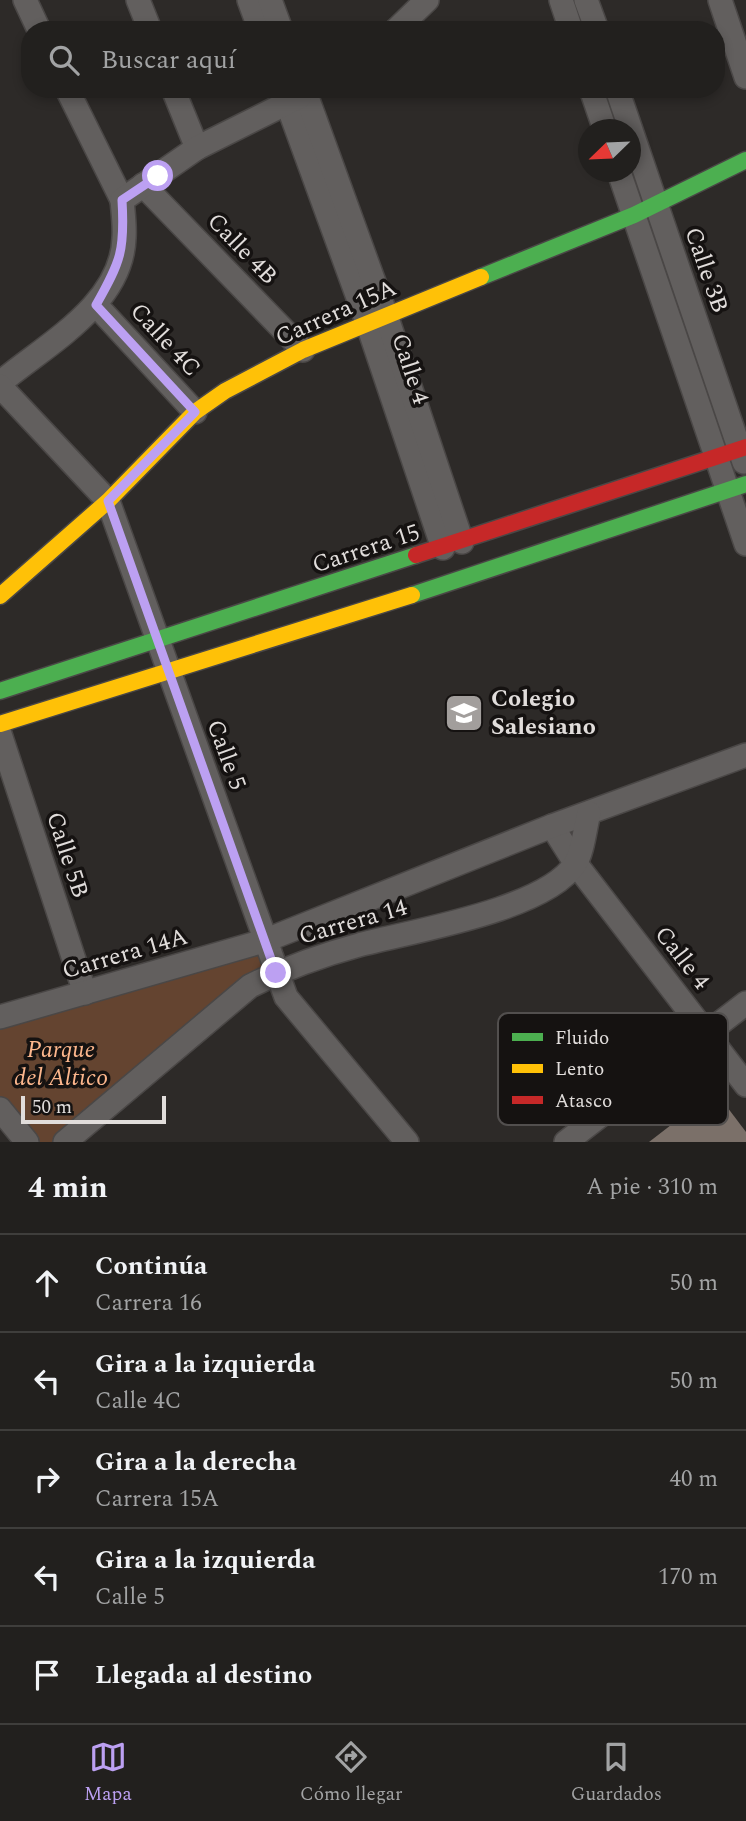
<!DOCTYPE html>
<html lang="es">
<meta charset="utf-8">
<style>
:root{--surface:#22201e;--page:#2a2827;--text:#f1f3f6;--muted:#a2a3a4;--line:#3f3e3c;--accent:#bca0f2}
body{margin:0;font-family:Spectral,serif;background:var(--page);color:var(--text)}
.compass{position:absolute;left:578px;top:119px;width:63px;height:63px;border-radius:50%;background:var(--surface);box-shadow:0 4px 10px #0003;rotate:247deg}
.scale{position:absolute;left:21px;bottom:18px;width:145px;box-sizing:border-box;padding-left:7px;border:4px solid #e1dddb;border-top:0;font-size:19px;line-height:24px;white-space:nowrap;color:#e1dddb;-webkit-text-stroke:5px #151211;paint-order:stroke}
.stop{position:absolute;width:21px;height:21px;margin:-16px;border:5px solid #bca0f2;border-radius:50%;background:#fff}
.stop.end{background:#bca0f2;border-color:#fff;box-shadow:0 2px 7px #0008}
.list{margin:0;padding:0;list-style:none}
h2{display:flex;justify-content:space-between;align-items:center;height:91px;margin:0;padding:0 28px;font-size:30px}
h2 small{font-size:23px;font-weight:400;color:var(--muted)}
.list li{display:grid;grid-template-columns:46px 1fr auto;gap:21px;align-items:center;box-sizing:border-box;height:98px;padding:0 28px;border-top:2px solid var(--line)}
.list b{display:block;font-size:26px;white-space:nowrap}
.list p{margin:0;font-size:23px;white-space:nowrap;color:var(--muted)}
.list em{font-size:23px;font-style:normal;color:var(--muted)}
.icon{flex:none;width:38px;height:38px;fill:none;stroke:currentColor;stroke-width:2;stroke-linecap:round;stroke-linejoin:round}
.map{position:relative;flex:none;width:746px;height:1142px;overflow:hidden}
.search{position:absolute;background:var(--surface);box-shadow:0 4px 10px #0003;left:21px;right:21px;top:21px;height:77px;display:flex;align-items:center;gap:18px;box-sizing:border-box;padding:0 24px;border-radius:28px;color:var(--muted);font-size:26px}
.sheet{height:581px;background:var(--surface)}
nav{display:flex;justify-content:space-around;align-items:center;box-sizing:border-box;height:98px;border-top:2px solid var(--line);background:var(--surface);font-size:19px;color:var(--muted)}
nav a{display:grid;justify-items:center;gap:4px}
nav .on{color:var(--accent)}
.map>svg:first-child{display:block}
.green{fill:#644430}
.building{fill:#7b7069}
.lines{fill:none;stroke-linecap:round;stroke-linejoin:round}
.street-casing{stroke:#4a4746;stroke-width:26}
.fast-casing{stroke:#4a4746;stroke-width:19}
.slow-casing{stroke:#4a4746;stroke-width:19}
.jam-casing{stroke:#4a4746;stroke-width:19}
.street{stroke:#625f5e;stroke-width:23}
.fast{stroke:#4caf50;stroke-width:16}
.slow{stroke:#ffc107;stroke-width:16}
.jam{stroke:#c62828;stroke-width:16}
.route{stroke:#bca0f2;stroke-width:9}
.labels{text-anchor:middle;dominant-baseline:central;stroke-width:7;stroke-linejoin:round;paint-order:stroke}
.street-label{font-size:24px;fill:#e1dddb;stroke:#151211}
.poi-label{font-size:24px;font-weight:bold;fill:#e1dddb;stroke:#151211;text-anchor:start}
.park-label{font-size:24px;font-style:italic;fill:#fdb78d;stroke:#151211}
.key{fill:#151211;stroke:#524f4e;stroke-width:2}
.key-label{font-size:19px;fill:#e1dddb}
</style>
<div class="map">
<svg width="746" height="1142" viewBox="0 0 746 1142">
<rect width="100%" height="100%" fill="#2d2a28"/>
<polygon class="green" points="264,941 276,973 65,1142 27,1142 0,1109 0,1017"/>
<polygon class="building" points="715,1091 746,1132 746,1142 649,1142"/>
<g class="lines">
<g class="street-casing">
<g id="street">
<polyline points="25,0 39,30"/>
<polyline points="138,0 150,30"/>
<polyline points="249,0 260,30"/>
<polyline points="270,0 281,30"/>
<polyline points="561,0 571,30"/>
<polyline points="586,0 597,30"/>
<polyline points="720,0 746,77"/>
<polyline points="396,30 427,0"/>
<polyline points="67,89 122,200"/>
<polyline points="173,89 197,148"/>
<polyline points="282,89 367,322 443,548"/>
<polyline points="304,89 386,315 462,542"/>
<polyline points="591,89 605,130"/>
<polyline points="617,89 744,462"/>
<polyline points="619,172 746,544"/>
<polyline points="143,185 303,350"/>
<polyline points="96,305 195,412"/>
<path d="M 0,383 C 45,345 122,305 124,238 C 125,226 123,212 122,200 L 197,148 L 299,97"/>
<polyline points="0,386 108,501 286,997 407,1142"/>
<polyline points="0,734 85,993"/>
<polyline points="552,826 576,864 746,1085"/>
<polyline points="0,1017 264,941 552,826 746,755"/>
<polyline points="0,1109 27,1142"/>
<path d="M 65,1142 L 250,986 C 284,969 322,955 359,945 C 412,931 545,910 575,864 C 583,852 585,827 589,813"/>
<polyline points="566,1142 746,1003"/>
</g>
</g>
<g class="fast-casing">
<g id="fast">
<polyline points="481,277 634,215 746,160"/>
<polyline points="412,595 746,484"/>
<polyline points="0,691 416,555"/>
</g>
</g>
<g class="slow-casing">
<g id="slow">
<polyline points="0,596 108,501 195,412 225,391 303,350 481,277"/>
<polyline points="0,724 412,595"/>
</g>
</g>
<g class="jam-casing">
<polyline id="jam" points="416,555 746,447"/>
</g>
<use href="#street" class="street"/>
<use href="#fast" class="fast"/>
<use href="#slow" class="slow"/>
<use href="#jam" class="jam"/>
</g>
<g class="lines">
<path class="route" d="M 158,176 L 122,200 C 125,250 121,261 96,305 L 195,412 L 108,501 L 276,973"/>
</g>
<defs>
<g id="school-square" transform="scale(2.0125)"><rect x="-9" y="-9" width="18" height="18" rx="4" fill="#a29e9c" stroke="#151211"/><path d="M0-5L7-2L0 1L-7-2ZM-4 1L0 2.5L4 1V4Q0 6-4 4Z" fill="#fff"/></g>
</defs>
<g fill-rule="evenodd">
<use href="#school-square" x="464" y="713"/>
</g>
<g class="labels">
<g class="street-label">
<text transform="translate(242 249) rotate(46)">Calle 4B</text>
<text transform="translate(706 270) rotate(71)">Calle 3B</text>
<text transform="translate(336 313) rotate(-24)">Carrera 15A</text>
<text transform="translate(165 340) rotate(47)">Calle 4C</text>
<text transform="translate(410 369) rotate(72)">Calle 4</text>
<text transform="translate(366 549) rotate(-18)">Carrera 15</text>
<text transform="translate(226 755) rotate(70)">Calle 5</text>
<text transform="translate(67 855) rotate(72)">Calle 5B</text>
<text transform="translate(353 922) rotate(-16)">Carrera 14</text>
<text transform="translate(125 954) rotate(-16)">Carrera 14A</text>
<text transform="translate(682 958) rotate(52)">Calle 4</text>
</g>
<g class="poi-label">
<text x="491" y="699">Colegio<tspan x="491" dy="28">Salesiano</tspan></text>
</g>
<g class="park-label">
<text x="61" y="1050">Parque<tspan x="61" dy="28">del Altico</tspan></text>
</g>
</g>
<rect x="498" y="1013" width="230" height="112" rx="10" class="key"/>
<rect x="512" y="1033" width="31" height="8" fill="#4caf50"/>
<rect x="512" y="1064" width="31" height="9" fill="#ffc107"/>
<rect x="512" y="1096" width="31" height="8" fill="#c62828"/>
<g class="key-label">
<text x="555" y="1044">Fluido</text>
<text x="555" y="1075">Lento</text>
<text x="555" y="1107">Atasco</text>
</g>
</svg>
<svg class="compass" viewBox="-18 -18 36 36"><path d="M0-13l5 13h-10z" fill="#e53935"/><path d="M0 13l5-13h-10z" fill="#a2a3a4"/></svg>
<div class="scale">50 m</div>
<div class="stop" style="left:158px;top:176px"></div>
<div class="stop end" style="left:276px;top:973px"></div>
<div class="search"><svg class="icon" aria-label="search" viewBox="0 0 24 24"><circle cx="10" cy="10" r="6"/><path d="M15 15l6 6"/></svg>Buscar aquí</div>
</div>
<section class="sheet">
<h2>4 min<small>A pie · 310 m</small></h2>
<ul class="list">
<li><svg class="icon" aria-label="ahead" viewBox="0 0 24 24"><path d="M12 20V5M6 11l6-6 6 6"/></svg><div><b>Continúa</b><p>Carrera 16</p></div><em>50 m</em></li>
<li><svg class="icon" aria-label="left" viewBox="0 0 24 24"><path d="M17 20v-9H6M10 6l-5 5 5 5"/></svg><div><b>Gira a la izquierda</b><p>Calle 4C</p></div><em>50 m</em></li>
<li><svg class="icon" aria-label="right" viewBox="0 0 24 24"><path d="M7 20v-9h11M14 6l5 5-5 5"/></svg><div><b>Gira a la derecha</b><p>Carrera 15A</p></div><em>40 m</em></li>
<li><svg class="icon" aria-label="left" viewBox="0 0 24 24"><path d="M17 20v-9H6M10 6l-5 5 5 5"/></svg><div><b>Gira a la izquierda</b><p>Calle 5</p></div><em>170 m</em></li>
<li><svg class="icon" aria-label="arrive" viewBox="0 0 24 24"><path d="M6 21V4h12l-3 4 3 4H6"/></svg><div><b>Llegada al destino</b></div></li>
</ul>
</section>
<nav>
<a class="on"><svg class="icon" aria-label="map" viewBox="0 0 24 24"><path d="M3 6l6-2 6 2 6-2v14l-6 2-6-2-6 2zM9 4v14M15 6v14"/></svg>Mapa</a>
<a><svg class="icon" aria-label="directions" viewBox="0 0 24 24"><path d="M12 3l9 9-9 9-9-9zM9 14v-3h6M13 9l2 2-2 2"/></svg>Cómo llegar</a>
<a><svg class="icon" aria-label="saved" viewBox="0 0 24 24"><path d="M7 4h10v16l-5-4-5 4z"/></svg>Guardados</a>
</nav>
